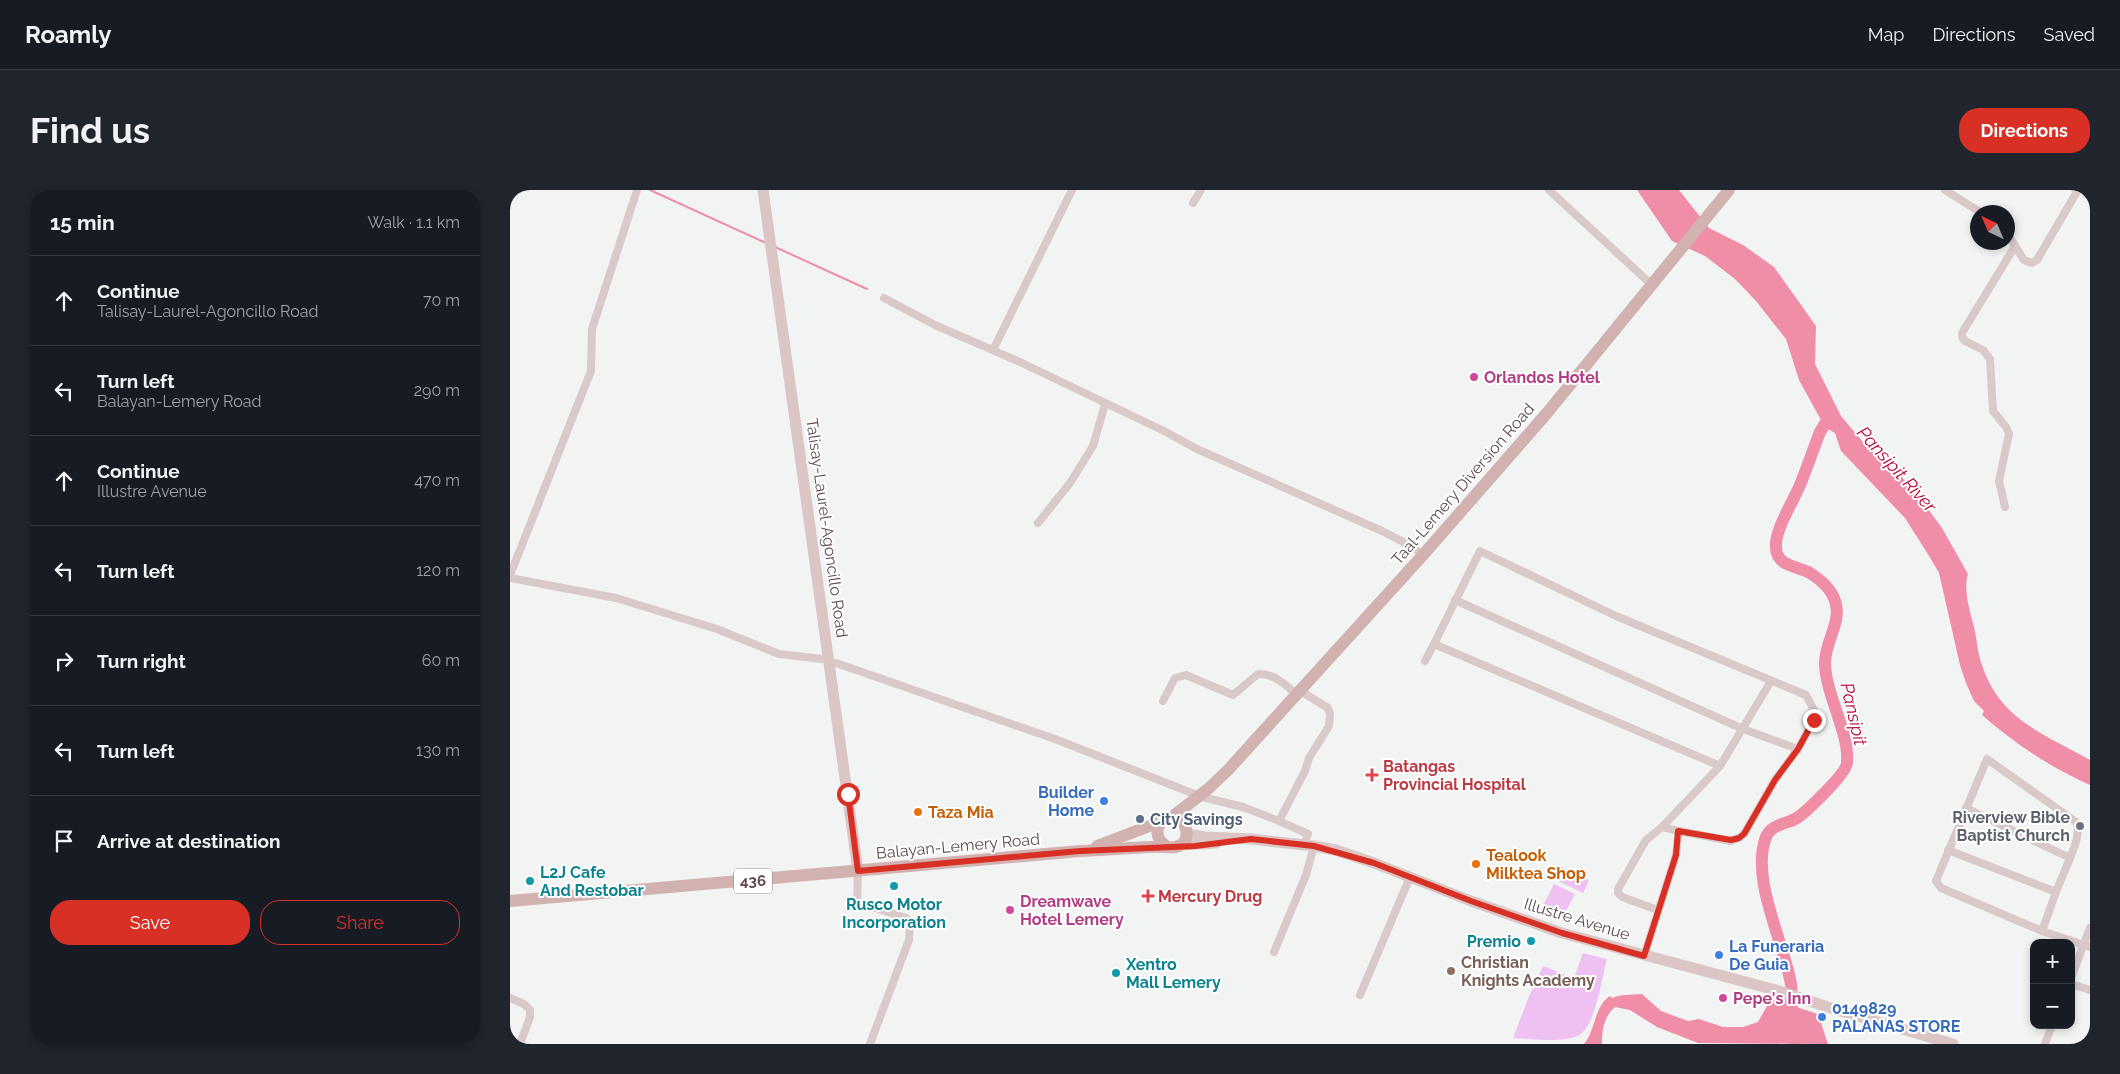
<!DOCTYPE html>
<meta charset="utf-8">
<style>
:root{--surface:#171b24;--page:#20242c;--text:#f1f3f6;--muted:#9ea1a6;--line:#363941;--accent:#d93025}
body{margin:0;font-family:Raleway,sans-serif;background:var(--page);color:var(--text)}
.controls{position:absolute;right:15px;bottom:15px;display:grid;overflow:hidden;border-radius:10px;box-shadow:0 2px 8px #0003}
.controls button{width:45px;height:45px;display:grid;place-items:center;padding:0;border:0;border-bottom:1px solid var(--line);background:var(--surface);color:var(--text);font:25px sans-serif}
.compass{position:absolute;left:1460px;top:15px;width:45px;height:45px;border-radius:50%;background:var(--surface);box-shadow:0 2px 8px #0003;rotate:316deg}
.stop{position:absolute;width:15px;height:15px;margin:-11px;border:4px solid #d93025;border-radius:50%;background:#fff}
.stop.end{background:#d93025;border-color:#fff;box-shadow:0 1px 5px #0008}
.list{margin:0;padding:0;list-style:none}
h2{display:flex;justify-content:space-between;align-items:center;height:65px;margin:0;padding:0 20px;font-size:21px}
h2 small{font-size:16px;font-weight:400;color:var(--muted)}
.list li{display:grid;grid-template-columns:32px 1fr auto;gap:15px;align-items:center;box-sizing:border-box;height:90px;padding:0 20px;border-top:1px solid var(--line)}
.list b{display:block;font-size:19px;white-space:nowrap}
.list p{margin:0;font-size:16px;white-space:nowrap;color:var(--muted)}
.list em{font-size:16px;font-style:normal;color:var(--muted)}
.actions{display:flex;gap:10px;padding:15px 20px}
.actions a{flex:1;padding:11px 0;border:1px solid var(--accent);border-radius:20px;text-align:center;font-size:18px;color:var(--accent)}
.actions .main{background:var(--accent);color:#fff}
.icon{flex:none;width:28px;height:28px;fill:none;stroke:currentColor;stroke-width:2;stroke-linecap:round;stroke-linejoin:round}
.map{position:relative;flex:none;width:1580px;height:854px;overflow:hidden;border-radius:20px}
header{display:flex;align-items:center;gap:30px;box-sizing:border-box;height:70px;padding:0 25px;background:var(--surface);border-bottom:1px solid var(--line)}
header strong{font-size:24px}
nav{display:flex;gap:28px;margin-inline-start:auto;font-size:18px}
.intro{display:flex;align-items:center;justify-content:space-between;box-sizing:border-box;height:120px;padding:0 30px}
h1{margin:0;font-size:35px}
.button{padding:12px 22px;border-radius:20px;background:var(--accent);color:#fff;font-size:18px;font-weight:700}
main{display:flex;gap:30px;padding:0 30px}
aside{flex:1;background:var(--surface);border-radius:20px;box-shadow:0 2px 8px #0003}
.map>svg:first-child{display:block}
.green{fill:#eec1f2}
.water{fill:#f08da7}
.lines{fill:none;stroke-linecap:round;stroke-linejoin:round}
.stream{stroke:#f08da7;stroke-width:2}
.river{stroke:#f08da7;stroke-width:12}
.street{stroke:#dac9c9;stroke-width:8}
.secondary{stroke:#dbc6c5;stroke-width:11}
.primary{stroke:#d1b2b1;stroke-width:12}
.route{stroke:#d93025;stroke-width:6}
.hotel-dot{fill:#d1479c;stroke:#fff;stroke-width:2}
.health-dot{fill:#e0444e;stroke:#fff;stroke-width:2}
.shop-dot{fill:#3f7fe0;stroke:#fff;stroke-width:2}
.food-dot{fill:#e8710a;stroke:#fff;stroke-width:2}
.service-dot{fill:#5c6f8a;stroke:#fff;stroke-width:2}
.worship-dot{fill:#6b7280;stroke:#fff;stroke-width:2}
.culture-dot{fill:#0f9aa8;stroke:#fff;stroke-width:2}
.education-dot{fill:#8d6e63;stroke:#fff;stroke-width:2}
.labels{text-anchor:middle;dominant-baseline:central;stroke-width:4;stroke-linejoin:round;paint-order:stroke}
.shield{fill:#fff;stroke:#908080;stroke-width:1}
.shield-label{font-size:15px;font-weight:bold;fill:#614949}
.hotel-label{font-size:16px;font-weight:bold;fill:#b23c85;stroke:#fff;text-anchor:start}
.street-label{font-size:16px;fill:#614949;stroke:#fff}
.health-label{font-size:16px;font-weight:bold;fill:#be3a42;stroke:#fff;text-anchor:start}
.shop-label{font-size:16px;font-weight:bold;fill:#366cbe;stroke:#fff;text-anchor:start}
.food-label{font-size:16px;font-weight:bold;fill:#c56008;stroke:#fff;text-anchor:start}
.worship-label{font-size:16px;font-weight:bold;fill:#5b616d;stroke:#fff;text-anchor:end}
.service-label{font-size:16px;font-weight:bold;fill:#4e5e75;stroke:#fff;text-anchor:start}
.culture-label{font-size:16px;font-weight:bold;fill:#0d838f;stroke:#fff;text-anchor:start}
.education-label{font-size:16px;font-weight:bold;fill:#785e54;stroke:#fff;text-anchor:start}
.water-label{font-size:18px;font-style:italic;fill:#b60735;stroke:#fff}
</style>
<header>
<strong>Roamly</strong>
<nav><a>Map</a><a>Directions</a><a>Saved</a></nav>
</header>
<div class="intro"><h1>Find us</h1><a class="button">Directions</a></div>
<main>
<aside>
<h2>15 min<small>Walk · 1.1 km</small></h2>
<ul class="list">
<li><svg class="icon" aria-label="ahead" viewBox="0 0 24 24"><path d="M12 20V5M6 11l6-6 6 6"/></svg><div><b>Continue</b><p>Talisay-Laurel-Agoncillo Road</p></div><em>70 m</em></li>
<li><svg class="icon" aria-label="left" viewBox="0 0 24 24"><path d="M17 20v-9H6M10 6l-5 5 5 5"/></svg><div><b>Turn left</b><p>Balayan-Lemery Road</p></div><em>290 m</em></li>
<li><svg class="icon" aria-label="ahead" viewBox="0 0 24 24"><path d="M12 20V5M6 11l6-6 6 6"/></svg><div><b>Continue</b><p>Illustre Avenue</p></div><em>470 m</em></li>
<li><svg class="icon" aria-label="left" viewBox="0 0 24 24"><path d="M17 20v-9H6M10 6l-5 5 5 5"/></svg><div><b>Turn left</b></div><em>120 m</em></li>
<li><svg class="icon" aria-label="right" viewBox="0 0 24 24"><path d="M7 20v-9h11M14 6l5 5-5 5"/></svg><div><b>Turn right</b></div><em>60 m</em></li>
<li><svg class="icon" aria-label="left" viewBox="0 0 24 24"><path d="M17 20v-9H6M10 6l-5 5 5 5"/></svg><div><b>Turn left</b></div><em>130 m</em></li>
<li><svg class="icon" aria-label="arrive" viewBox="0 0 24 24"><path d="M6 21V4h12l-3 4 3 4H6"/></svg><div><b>Arrive at destination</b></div></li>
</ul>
<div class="actions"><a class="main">Save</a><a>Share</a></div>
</aside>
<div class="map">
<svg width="1580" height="854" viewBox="0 0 1580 854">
<rect width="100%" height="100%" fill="#f2f4f3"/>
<g class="green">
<polygon points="1052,677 1079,690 1073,703 1046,690"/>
<polygon points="1044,694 1065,704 1052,728 1030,721"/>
<path d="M 1073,763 L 1097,769 C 1092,787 1086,831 1072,843 C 1059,854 1020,849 1003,848 L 1017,811 L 1033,776 L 1064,788 Z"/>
</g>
<g class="water">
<path d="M 1127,0 L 1169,0 L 1199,38 L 1233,55 L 1264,77 L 1306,136 L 1305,174 L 1331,226 L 1357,257 L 1378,274 L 1402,297 L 1432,338 L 1458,384 C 1453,400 1460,421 1464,437 C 1467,450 1468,466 1473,478 C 1492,531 1535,544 1580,570 L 1580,595 C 1540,577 1505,554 1472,525 L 1474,521 L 1464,511 L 1456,493 L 1450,475 L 1429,383 L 1421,369 L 1395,328 L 1331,261 L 1325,243 L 1318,239 L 1308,237 L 1311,230 L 1289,190 L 1276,149 L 1246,111 L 1225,89 L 1195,66 L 1162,51 Z"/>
<path d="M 1132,804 L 1151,821 L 1178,831 L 1189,829 L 1213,837 L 1233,837 L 1248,832 L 1261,809 L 1308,824 L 1318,854 L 1188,853 L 1147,837 L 1120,820 L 1105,817 C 1094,827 1092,839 1092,854 L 1074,854 C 1086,840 1084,816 1100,806 L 1102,808 C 1111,804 1122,805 1132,804 Z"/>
</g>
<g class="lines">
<g class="stream">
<polyline points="140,0 256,53"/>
<polyline points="265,57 357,99"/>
</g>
<path class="river" d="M 1285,854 C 1286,848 1287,841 1286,835 C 1286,828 1282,821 1281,813 C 1281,807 1282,800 1281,794 C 1274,752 1240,689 1256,647 C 1261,634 1277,634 1287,628 C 1297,621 1336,584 1337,573 C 1340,544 1315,503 1315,473 C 1315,448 1336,429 1322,404 C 1317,395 1308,388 1300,383 C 1288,376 1267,377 1266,358 C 1264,341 1283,312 1290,295 C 1297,278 1303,260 1310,242 L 1318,229"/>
<g class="street">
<polyline points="1039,0 1142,95"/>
<polyline points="1435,0 1470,22"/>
<polyline points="683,13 691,0"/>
<polyline points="1505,56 1514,70 1522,73 1527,70 1568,0"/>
<polyline points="374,108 425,135 510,172 654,241 687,259 872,341 903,357 913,365"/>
<polyline points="483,160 562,0"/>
<polyline points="1495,317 1489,291 1499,244 1496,237 1483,221 1480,169 1473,160 1455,151 1452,147 1452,143 1505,56 1498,44"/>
<polyline points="528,333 560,293 583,256 595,214"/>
<polyline points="0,385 81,181 82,139 127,0"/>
<polyline points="0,388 106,408 207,439 269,464 312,469"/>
<polyline points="945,410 1233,539 1288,559"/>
<polyline points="924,454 1210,576"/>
<polyline points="915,471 924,454 970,361 1106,426 1296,505 1305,522 1304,530 1288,559 1265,590 1234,644 1229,648 1221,651 1169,641"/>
<polyline points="326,473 545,549 692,607 733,617 769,631"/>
<polyline points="789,500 818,518 820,524 819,536 799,568 795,581 769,631 798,644 794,655"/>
<path d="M 653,511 L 665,488 L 676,485 L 723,505 L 748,484 C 763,483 775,494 786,504"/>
<polyline points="1456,618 1560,668 1546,702"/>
<polyline points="1152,637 1210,576 1261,491"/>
<polyline points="1438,660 1546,702 1532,741"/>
<path d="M 1560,668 C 1564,658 1571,643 1566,632 L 1477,569 L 1426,691 L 1431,698 L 1532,741 L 1580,757"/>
<polyline points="348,681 347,712 396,728 400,733 399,750 360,854"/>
<polyline points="764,762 796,685 804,656"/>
<polyline points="1134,766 1166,665 1169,641 1152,637 1136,650 1108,699 1108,703 1112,707 1148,720"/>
<polyline points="1561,788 1580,738"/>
<polyline points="1561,794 1580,800"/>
<polyline points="850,805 900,687"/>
<polyline points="0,808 14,814 20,820 20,827 10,854"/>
<polyline points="1535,854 1542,835"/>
</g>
<g class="secondary">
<polyline points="253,0 348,681"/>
<polyline points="678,644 694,647 741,649 804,656 826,660 864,673 961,711 1052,743 1269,801 1324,819 1443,854"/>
<polyline points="670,655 706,653"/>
</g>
<g class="primary">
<polyline points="662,627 698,599 718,580 913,365 1037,223 1219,0"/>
<polyline points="587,656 650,632"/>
<path d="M 0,711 L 570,661 C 594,660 617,658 641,657 C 649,656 658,658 665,657 C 681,654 679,635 668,628 C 648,625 640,645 656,656"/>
</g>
</g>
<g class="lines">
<polyline class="route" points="338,604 348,681 570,661 685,656 741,649 804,656 864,673 961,711 1052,743 1134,766 1166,665 1168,641 1221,650 1229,648 1234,644 1265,590 1288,559 1304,530"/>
</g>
<g class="hotel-dot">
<circle cx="964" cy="187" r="5"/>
<circle cx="500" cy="720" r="5"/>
<circle cx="1213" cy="808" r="5"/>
</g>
<g class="health-dot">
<path d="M859.5 577.5h5v5h5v5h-5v5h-5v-5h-5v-5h5z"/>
<path d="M635.5 698.5h5v5h5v5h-5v5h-5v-5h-5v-5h5z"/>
</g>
<g class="shop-dot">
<circle cx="594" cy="611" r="5"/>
<circle cx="1209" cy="765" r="5"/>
<circle cx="1312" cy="827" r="5"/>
</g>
<g class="food-dot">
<circle cx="408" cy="622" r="5"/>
<circle cx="966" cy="674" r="5"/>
</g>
<circle class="service-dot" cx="630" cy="629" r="5"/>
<circle class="worship-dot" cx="1570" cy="636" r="5"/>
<g class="culture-dot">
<circle cx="20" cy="691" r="5"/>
<circle cx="384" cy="696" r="5"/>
<circle cx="1021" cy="751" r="5"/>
<circle cx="606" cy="783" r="5"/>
</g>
<circle class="education-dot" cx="941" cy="781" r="5"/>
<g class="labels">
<rect class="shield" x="224" y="678.5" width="38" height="25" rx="4"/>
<g class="shield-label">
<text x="243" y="691">436</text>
</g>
<g class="hotel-label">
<text x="974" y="187">Orlandos Hotel</text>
<text x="510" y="711">Dreamwave<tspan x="510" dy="18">Hotel Lemery</tspan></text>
<text x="1223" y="808">Pepe's Inn</text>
</g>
<g class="street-label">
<text transform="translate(953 294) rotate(-49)">Taal-Lemery Diversion Road</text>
<text transform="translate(317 338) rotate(82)">Talisay-Laurel-Agoncillo Road</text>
<text transform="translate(448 656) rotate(-5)">Balayan-Lemery Road</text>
<text transform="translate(1067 729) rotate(17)">Illustre Avenue</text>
</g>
<g class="health-label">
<text x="873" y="576">Batangas<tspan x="873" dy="18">Provincial Hospital</tspan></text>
<text x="648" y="706">Mercury Drug</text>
</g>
<g class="shop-label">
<text x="584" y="602" text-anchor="end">Builder<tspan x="584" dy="18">Home</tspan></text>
<text x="1219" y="756">La Funeraria<tspan x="1219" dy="18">De Guia</tspan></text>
<text x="1322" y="818">0149829<tspan x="1322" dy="18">PALANAS STORE</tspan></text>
</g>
<g class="food-label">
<text x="418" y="622">Taza Mia</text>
<text x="976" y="665">Tealook<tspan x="976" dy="18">Milktea Shop</tspan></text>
</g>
<g class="worship-label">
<text x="1560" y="627">Riverview Bible<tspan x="1560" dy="18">Baptist Church</tspan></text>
</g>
<g class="service-label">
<text x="640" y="629">City Savings</text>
</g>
<g class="culture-label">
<text x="30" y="682">L2J Cafe<tspan x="30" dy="18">And Restobar</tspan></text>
<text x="384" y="714" text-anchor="middle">Rusco Motor<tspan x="384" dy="18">Incorporation</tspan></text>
<text x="1011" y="751" text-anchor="end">Premio</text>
<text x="616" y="774">Xentro<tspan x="616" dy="18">Mall Lemery</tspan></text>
</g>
<g class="education-label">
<text x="951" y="772">Christian<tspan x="951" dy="18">Knights Academy</tspan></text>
</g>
<g class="water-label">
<text transform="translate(1387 279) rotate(48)">Pansipit River</text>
<text transform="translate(1344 524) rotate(77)">Pansipit</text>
</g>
</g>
</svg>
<div class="controls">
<button>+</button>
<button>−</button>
</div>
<svg class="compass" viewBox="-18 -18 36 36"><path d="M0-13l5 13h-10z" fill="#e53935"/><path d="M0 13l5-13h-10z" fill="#9ea1a6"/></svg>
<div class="stop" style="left:338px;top:604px"></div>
<div class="stop end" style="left:1304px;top:530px"></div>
</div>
</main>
